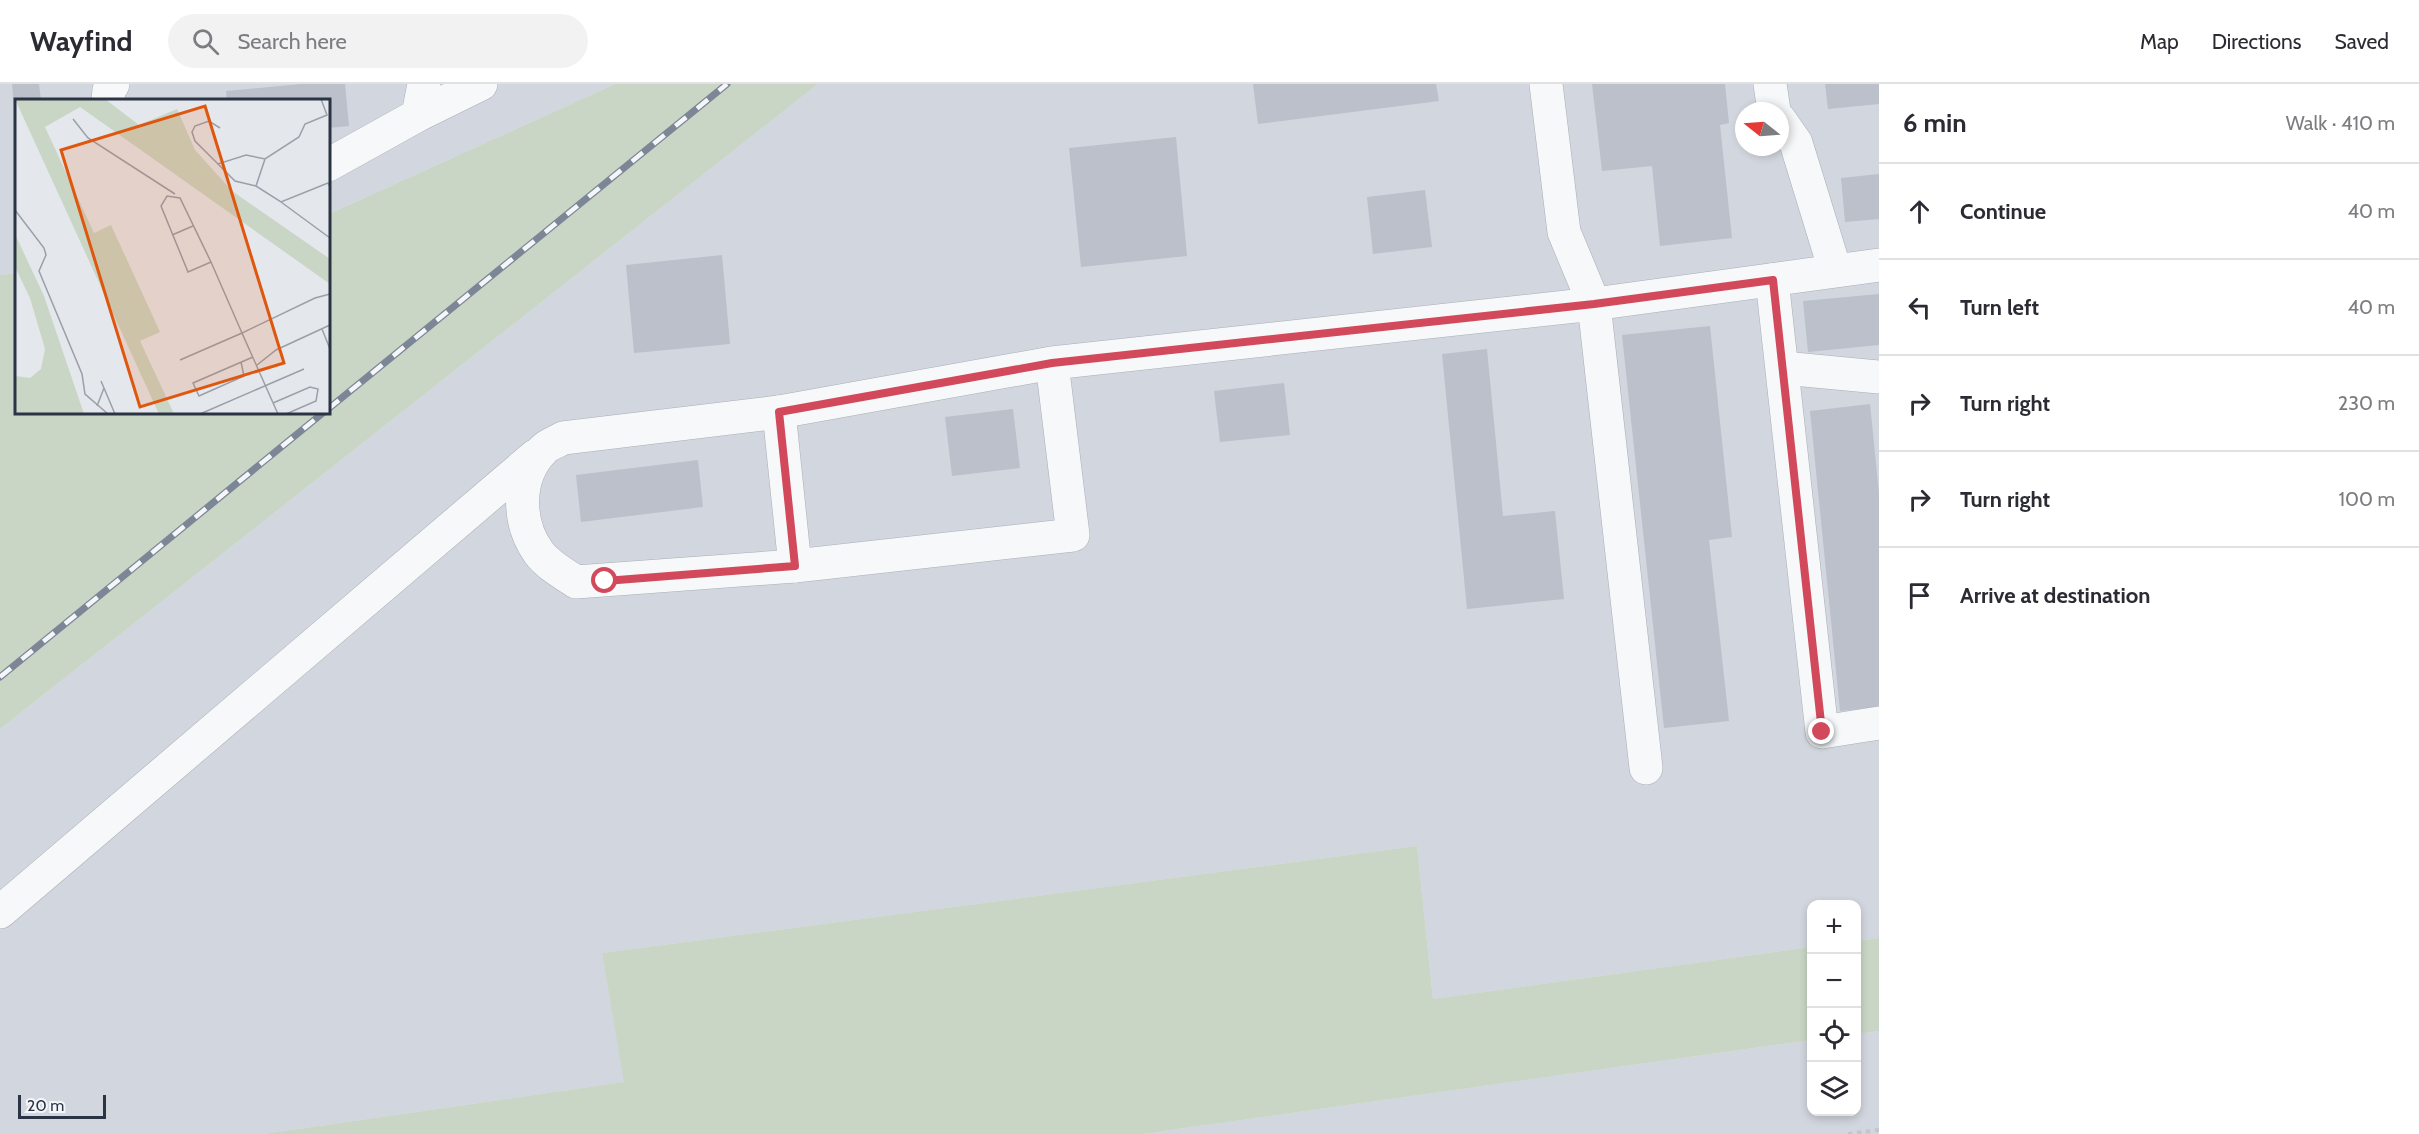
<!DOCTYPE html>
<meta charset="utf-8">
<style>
:root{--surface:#fff;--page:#f2f2f3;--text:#2b2b33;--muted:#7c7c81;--line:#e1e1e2}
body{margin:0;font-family:Cabin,sans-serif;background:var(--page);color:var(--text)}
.controls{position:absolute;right:18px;bottom:18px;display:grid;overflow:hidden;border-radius:12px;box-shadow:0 3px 9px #0003}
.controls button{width:54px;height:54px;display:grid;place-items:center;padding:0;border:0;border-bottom:2px solid var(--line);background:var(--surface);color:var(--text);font:30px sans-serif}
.compass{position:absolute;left:1735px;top:18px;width:54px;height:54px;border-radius:50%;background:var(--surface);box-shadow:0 3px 9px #0003;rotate:287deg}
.scale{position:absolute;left:18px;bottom:15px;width:88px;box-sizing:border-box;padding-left:6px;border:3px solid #2b3445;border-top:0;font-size:16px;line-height:21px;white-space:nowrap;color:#2b3445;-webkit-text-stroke:4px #f4f6f9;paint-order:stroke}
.stop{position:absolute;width:18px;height:18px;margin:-14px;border:4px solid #d1495b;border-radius:50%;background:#fff}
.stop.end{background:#d1495b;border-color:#fff;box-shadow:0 2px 6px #0008}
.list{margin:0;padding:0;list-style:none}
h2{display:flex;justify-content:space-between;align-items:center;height:78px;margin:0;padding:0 24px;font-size:26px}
h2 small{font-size:20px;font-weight:400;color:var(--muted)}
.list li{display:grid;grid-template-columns:39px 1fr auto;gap:18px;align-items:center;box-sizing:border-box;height:96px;padding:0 24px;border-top:2px solid var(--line)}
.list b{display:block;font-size:22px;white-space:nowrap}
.list em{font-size:20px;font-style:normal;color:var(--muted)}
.icon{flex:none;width:33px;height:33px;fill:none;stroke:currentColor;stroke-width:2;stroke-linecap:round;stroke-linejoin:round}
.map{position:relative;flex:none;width:1879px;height:1050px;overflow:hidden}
header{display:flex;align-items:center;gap:36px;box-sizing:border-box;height:84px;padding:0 30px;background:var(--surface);border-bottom:2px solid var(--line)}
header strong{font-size:28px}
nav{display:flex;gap:33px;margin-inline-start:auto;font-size:21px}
.search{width:420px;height:54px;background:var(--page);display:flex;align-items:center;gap:15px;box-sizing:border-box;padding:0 21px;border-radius:33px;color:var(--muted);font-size:22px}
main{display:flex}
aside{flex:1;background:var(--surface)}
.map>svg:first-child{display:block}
.built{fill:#d2d6de;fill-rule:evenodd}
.green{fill:#c9d6c5}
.building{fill:#bbc0ca}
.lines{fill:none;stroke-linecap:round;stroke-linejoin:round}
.minor-casing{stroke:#a9aeb7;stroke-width:34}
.path{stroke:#c2c5cb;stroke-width:4;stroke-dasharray:4.5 4.5;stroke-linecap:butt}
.minor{stroke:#f7f8fa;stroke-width:33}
.rail-casing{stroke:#7d8696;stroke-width:7}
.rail{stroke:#f4f6f9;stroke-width:4.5;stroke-dasharray:14;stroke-linecap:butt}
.route{stroke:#d1495b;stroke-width:8}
.inset-road{fill:none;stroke:#9a9fa9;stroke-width:1.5}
.view{fill:#df570f;fill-opacity:0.15;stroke:#df570f;stroke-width:3}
.inset-edge{fill:none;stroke:#2b3445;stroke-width:3}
</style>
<header>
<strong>Wayfind</strong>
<div class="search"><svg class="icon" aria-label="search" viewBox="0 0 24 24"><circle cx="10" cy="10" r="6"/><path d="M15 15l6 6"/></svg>Search here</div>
<nav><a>Map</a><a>Directions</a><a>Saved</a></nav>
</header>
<main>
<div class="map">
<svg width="1879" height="1050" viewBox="0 0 1879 1050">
<rect width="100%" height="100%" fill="#e4e7ec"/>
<g class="built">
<polygon points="0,0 615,0 329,130 328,16 16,16 16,189 0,191"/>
<path d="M 818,0 L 1879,0 L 1879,854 L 1857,857 L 1856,820 L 1812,820 L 1811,863 L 1433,915 L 1417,762 L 602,869 L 625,998 L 263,1050 L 0,1050 L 0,645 ZM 1744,27 L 1780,27 L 1780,63 L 1744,63 Z"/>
<polygon points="1879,947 1879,1050 1142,1050 1811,956 1812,1028 1856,1028 1857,950"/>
</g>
<g class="green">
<polygon points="615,0 818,0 0,645 0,191 16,189 16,328 328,328 329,130"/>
<polygon points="1417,762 1433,915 1811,863 1811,956 1142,1050 263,1050 624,998 602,869"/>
<polygon points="1879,854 1879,947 1857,950 1857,857"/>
</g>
<g class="building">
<polygon points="12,0 39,0 41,16 16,16 16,21 14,21"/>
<polygon points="301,0 345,0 349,42 328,44 328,16 227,16 226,7"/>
<polygon points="1253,0 1436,0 1439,17 1258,40"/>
<polygon points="1592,0 1725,0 1729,39 1720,41 1732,154 1660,162 1652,82 1602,87"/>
<polygon points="1825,0 1879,0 1879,20 1828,25"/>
<polygon points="1176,53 1187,172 1081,183 1069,64"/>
<polygon points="1879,90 1879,135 1845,138 1841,94"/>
<polygon points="1425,106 1432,163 1373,170 1367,113"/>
<polygon points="722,171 730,260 634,269 626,181"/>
<polygon points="1879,210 1879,261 1808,268 1803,217"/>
<polygon points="1710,242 1732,453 1709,456 1729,637 1664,644 1622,251"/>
<polygon points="1487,265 1503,432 1555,427 1564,515 1467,525 1442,270"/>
<polygon points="1284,299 1290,351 1220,358 1214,307"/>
<polygon points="1870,320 1879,409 1879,623 1840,627 1810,327"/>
<polygon points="1013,325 1020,384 952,392 945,333"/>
<polygon points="698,376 703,423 581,438 576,391"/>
</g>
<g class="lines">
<g class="minor-casing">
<g id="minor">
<polyline points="1546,0 1564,148 1594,220 1879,181"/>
<polyline points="1770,0 1774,27"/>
<polyline points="108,16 109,6 113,0"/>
<polyline points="418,31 481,0"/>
<polyline points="1780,36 1796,59 1835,186"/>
<polyline points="328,81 418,31 424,0"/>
<polyline points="1772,196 1822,648 1879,639"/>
<path d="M 1052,279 L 1073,451 L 795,482 L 576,498 C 564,490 548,481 539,469 C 517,439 516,393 543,366 C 548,360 557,358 563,354 L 779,328 L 1052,279 L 1594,220 L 1646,684"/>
<polyline points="1783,284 1879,293"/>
<polyline points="779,328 795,482"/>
<polyline points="0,828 535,372"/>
</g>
</g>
<polyline class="path" points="1848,1050 1879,1046"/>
<use href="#minor" class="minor"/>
<g class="rail-casing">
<g id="rail">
<polyline points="328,325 727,0"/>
<polyline points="0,593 324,328"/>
</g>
</g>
<use href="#rail" class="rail"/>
</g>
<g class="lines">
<polyline class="route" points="605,497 795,482 779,328 1052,279 1594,220 1773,196 1822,648"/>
</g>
<g transform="translate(15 15)">
<rect width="315" height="315" fill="#e4e7ec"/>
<path d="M 0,0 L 90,0 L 124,26 L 162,10 L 180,51 L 217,92 L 315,160 L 315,185 L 65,8 L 30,28 L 79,134 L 96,126 L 145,233 L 125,242 L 159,315 L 144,315 ZM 0,135 L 29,197 L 69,315 L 0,315 L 0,277 L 15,279 L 26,270 L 30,250 L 15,199 L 0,168 Z" fill="#c9d6c5"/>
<path class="inset-road" d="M 58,20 L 73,39 L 160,95M 205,29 L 194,22 L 180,27 L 177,33 L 180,42 L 203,65 L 231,56 L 250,60 L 284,38 L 290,25 L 312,16 L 306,0M 203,65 L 220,82 L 241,87 L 266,103 L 313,84 L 315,88M 241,87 L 250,60M 266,103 L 315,139M 0,111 L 29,149 L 31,156 L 24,172 L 67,275 L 70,295 L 93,315M 157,136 L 178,127M 307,230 L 315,250M 165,261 L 227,234 L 196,163 L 165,99 L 152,97 L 146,107 L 173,173 L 196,163M 226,263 L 229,277 L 184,297 L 178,284 L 238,258M 242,266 L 261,251 L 315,226M 86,282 L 100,315M 258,304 L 295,288 L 303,290 L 301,302 L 271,315M 82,307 L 89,289M 185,315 L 289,270M 263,315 L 227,234 L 300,199 L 315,195"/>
<path class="view" d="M 190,7 L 269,264 L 125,308 L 46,51 Z"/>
<rect width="315" height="315" class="inset-edge"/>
</g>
</svg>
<div class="controls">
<button>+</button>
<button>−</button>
<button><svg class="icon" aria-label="locate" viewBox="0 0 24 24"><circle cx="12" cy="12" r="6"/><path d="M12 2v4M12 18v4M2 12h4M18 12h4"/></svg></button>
<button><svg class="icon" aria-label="layers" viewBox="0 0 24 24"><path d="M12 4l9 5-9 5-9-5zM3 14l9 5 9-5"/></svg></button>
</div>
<svg class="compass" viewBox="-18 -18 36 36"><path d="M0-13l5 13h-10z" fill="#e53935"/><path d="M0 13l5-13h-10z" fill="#7c7c81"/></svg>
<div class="scale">20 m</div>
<div class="stop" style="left:605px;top:497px"></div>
<div class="stop end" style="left:1822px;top:648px"></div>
</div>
<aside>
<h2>6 min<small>Walk · 410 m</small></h2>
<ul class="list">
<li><svg class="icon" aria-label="ahead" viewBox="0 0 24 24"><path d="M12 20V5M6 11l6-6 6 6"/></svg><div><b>Continue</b></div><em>40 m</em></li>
<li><svg class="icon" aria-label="left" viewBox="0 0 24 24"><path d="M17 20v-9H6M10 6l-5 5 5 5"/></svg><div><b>Turn left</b></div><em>40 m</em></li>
<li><svg class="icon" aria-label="right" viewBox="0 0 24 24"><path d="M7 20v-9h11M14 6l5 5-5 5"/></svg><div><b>Turn right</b></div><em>230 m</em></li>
<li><svg class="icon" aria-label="right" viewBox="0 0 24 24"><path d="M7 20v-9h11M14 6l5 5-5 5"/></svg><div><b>Turn right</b></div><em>100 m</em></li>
<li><svg class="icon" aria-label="arrive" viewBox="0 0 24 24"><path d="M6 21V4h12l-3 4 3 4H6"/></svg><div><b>Arrive at destination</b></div></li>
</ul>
</aside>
</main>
